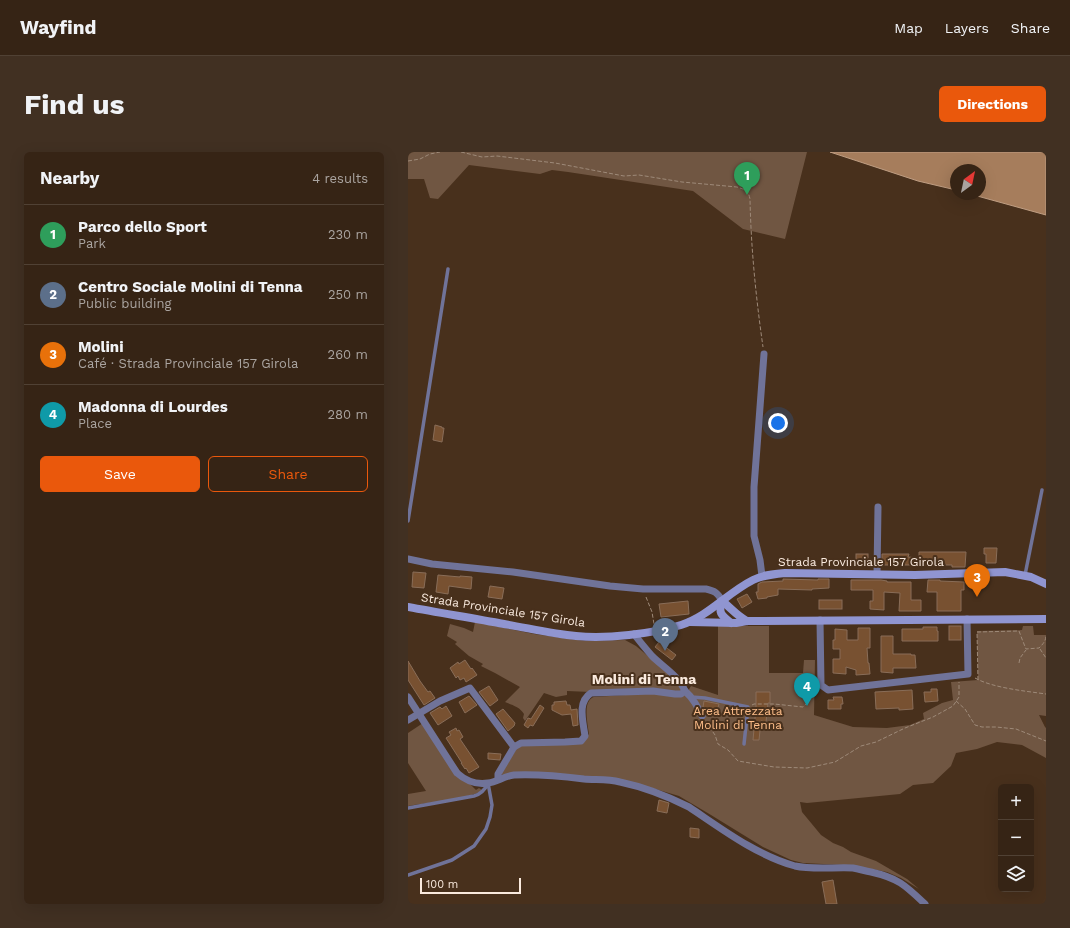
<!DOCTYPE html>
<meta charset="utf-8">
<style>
:root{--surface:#362415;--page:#413022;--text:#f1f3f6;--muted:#aaa4a0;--line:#504134;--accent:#ea580c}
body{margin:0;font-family:"Work Sans",sans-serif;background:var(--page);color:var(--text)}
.controls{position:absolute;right:12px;bottom:12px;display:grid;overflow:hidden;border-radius:6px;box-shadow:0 4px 16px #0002}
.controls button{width:36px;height:36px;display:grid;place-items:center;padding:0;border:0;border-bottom:1px solid var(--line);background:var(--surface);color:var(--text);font:20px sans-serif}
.compass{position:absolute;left:542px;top:12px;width:36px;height:36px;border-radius:50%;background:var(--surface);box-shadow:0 4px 16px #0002;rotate:33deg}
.scale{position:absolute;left:12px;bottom:10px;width:101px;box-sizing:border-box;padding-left:4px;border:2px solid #faeade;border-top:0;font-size:11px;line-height:14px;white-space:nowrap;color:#faeade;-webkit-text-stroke:3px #48301c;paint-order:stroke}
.you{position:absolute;left:370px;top:271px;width:14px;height:14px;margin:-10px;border:3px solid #fff;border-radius:50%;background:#1a73e8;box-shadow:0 0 0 6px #1a73e833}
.badge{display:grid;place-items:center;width:26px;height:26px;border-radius:50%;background:var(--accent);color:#fff;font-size:13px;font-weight:700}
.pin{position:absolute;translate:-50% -33px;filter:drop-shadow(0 1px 2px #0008)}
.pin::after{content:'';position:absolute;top:21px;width:14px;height:12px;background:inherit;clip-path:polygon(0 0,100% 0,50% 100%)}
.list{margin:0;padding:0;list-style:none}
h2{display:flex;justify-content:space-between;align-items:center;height:52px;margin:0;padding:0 16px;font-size:17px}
h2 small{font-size:13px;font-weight:400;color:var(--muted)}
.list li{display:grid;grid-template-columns:26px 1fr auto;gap:12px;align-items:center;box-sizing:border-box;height:60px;padding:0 16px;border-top:1px solid var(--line)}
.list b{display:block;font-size:15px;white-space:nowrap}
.list p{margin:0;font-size:13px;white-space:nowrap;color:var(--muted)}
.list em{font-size:13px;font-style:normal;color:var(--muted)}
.actions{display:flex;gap:8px;padding:12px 16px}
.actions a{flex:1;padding:9px 0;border:1px solid var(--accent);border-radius:6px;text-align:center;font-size:14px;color:var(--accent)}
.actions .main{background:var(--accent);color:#fff}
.icon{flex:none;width:22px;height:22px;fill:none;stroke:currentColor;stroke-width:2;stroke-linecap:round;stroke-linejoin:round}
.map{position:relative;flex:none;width:638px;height:752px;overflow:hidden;border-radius:6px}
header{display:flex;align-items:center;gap:24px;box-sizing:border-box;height:56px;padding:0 20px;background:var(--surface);border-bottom:1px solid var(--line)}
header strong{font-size:19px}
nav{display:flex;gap:22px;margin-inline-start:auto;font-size:14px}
.intro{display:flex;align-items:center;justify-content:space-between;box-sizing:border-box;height:96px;padding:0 24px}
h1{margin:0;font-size:28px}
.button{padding:10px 18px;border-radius:6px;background:var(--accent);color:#fff;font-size:14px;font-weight:700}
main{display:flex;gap:24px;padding:0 24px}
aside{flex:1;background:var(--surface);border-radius:6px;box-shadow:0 4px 16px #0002}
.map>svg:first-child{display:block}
.green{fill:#705642}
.water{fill:#a67d5c;stroke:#bf9e83}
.building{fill:#785131;stroke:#896d58}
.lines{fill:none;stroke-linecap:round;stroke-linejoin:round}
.path{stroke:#9e8a79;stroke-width:1;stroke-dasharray:4 2;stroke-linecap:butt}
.service{stroke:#707399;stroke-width:3.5}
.minor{stroke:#707399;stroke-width:7}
.secondary{stroke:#9095d1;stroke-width:8}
.labels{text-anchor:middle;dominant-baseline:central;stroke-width:4;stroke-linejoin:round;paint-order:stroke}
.street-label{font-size:12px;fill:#faeade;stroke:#48301c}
.park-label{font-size:12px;fill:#febe8a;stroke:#48301c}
.quarter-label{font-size:14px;font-weight:bold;fill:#faeade;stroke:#48301c}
</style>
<header>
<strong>Wayfind</strong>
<nav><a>Map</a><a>Layers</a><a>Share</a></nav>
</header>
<div class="intro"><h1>Find us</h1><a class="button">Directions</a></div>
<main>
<aside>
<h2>Nearby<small>4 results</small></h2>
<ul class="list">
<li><span class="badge" style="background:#2e9e5b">1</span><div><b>Parco dello Sport</b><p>Park</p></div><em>230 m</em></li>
<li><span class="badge" style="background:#5c6f8a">2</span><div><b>Centro Sociale Molini di Tenna</b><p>Public building</p></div><em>250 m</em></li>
<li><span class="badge" style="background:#e8710a">3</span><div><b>Molini</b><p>Café · Strada Provinciale 157 Girola</p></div><em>260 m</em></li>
<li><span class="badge" style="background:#0f9aa8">4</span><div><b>Madonna di Lourdes</b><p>Place</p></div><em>280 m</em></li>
</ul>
<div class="actions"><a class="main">Save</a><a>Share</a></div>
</aside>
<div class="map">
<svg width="638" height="752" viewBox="0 0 638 752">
<rect width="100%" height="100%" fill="#48301c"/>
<g class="green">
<polygon points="0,0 399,0 377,87 335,77 285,39 160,20 144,18 132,22 61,13 30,47 22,46 16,27 0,27"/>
<path d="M 67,470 L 126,482 L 177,489 L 217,488 L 228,494 L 260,521 L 274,537 L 273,539 L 183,540 L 159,539 L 159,543 L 148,545 L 136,541 L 117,569 L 115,566 L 116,562 C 112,555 104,553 97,550 L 112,535 L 87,521 L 73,514 L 75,512 L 61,504 L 47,492 L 49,490 L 39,484 L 42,472 L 56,476 L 65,480 Z"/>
<path d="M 310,474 L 361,474 L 361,521 L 395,521 L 396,508 L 407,508 L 406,563 L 445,575 L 479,576 L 502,573 L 516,567 L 515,561 L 534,551 L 545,548 L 543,530 L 570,528 L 569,479 L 614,478 L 615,474 L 625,474 L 626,483 L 638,483 L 638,564 L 631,563 L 637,575 L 638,576 L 638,606 L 614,593 L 589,590 L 569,597 L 548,601 L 543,614 L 525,631 L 505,633 L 492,642 L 399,651 L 392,650 L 394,660 L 413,683 L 425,691 L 435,695 L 443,700 L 468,709 L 499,727 L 511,737 L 493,726 L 479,720 L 469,718 L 435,713 L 395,711 L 383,708 L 355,695 L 303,663 L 271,644 L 227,631 L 95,623 L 93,622 L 111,593 L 175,589 L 181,582 C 180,574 176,556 181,549 C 182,547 185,545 186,545 L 248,541 L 276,543 L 277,544 L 283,534 L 310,543 Z"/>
<path d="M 15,571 L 62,632 L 68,638 L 71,636 L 74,638 C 64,647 16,651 0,654 L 0,642 L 18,639 L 0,611 L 0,581 Z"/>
</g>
<polygon class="water" points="422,0 638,0 638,63 562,42 572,42 572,18 548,18 548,38 510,29"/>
<g class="building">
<polygon points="27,273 34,275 34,276 36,276 34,290 25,288"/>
<polygon points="576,396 589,396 588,411 578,411 578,402 576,402"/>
<polygon points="511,400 558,400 557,415 544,415 544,413 495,413 495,411 484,411 484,413 474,413 474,402 501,402 500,405 511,406"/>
<rect x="448" y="402" width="12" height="11"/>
<polygon points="5,420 18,421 16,436 4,435"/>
<polygon points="30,423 52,425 52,424 64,425 63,437 41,434 40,442 28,440"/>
<polygon points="375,427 410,428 410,427 421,427 421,436 404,437 404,438 370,437 370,443 359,445 359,446 350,447 348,440 350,440 350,432 354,430 375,429"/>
<polygon points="443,428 473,428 479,429 479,430 503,430 503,448 513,448 513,459 491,459 492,441 476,440 476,458 462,457 462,449 465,449 465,438 443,438"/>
<polygon points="520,428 532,428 532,429 556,430 556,438 553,438 553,459 529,459 529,440 519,440"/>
<polygon points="82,434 96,436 94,447 80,445"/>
<polygon points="339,442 344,450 334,456 329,447"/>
<rect x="411" y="448" width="23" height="9"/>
<polygon points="280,449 281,462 253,465 251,452"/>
<rect x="541" y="474" width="12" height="14"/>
<polygon points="515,475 529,475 529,479 530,479 530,489 494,489 494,477 515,477"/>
<polygon points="450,476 462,476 462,496 459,496 460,511 461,511 462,522 448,523 448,518 438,515 438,522 425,521 425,507 432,507 432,497 425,497 425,488 427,488 427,477 439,478 439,488 450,488"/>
<polygon points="473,484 485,484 485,502 503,502 503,503 507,503 508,516 485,516 485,521 473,520"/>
<polygon points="251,490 268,503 264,508 247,495"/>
<polygon points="57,508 63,517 64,516 69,523 58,530 56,526 52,528 50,524 48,526 42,516 50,510 51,512"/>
<polygon points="0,509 12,529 20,540 22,539 27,546 16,553 0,528"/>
<polygon points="81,534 90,548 82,554 71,540"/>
<polygon points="523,537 529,537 530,549 517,550 516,540 523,540"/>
<polygon points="504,538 505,557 491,558 491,556 468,557 467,540"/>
<polygon points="348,540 362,540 362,551 360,551 358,570 353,569 351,588 345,588 348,556"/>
<polygon points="61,544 69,553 57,561 51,550"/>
<polygon points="425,545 434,545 435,552 433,552 433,557 420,557 420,548 426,548"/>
<polygon points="158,549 159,553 162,553 163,558 169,557 170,573 165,574 163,562 154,563 144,558 144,553 146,553 146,550"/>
<polygon points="296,549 311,552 309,559 296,556 295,555"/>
<polygon points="132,553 136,556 125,574 122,573 120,576 116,573 120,566 123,567"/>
<polygon points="38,554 44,564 30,573 22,561 32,555 34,557"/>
<polygon points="95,557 107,571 106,574 100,579 88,562"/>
<polygon points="48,576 49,579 51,578 55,585 52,587 71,615 61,621 58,616 57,617 53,611 54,611 38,586 43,583 41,580"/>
<polygon points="80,601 93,602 92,608 80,607"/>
<polygon points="251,648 261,651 259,661 249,659"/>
<polygon points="282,676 291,677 291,686 282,685"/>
<polygon points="425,728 429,752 418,752 414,730"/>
</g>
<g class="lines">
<g class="path">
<path d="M 53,0 L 74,5 L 89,4 L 147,11 L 216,24 L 231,23 L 274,30 L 329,35 C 338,38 340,38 342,47 C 343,97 348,146 355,195"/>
<polyline points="0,9 12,7 22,2 32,0"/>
<polyline points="238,445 244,460 246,472"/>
<polyline points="632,497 638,506"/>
<polyline points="611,511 612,506 618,498"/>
<path d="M 567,526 C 585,536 617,539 638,542"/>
<path d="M 570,528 L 569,480 L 611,479 L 614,487 L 618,497 L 631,496 C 635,492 638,489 638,483"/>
<polyline points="255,532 259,527"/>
<polyline points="548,549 557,557 567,573 574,575 588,575 608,577 638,589"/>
<polyline points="344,553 346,552 366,552 395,555 401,549 406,536"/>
<polyline points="298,570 307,583 310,592 320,598 330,609 366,615 399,616 427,610 453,594 468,590 497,576 525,565 545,554 551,545 551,530"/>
</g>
<g class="service">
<polyline points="0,369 40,117"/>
<polyline points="617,423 634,338"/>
<polyline points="283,545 297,546 340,555 336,592"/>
<path d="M 0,656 L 66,644 C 73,642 77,638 80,631 L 84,653 L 82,665 L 78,677 L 66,694 L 44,708 L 0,723"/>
</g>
<g class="minor">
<path d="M 0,407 L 24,412 L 105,420 L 202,434 L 235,437 L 298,437 C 307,439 310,441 314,449"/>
<polyline points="469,422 470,355"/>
<polyline points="354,424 352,408 346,384 346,335 356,202"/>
<polyline points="412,468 413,533 420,538 560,522 559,467"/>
<path d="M 277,539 C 285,546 289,554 294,564"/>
<path d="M 0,545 L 49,621 C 58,629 68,633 80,631 C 89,630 96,624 106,623 C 130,622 152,624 176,627 C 188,628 200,627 212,630 C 236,635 259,644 281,655 C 314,677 348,703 387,714 C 404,718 427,715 445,716 C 451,717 457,719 463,720 C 490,726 497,733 517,752"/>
<polyline points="0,568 32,549 62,536 106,595 90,622 90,627"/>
<path d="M 106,595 L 113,591 L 157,590 L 173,589 L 177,584 C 175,569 169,550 183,541 L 245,539 L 267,542 L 273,542 L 277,539 C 271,524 255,515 244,504 C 238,497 232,490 226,482"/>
</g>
<g class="secondary">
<path d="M 314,449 C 323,456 329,464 339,469"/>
<path d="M 314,449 C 310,461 313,463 323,471"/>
<path d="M 0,455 C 32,461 64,466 96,472 C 120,476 144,482 168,484 C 199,487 243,482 273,473 C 301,464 319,441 345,428 C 355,423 366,422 377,421 L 507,423 L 597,420 L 623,425 L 638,432"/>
<polyline points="282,470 328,471 339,469 638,467"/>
</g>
</g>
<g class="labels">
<g class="street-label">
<text x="453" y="410">Strada Provinciale 157 Girola</text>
<text transform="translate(95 458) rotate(9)">Strada Provinciale 157 Girola</text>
</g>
<g class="park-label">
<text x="330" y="559">Area Attrezzata<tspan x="330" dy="14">Molini di Tenna</tspan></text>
</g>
<g class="quarter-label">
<text x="236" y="527">Molini di Tenna</text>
</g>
</g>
</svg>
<div class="controls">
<button>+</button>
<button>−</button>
<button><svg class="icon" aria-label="layers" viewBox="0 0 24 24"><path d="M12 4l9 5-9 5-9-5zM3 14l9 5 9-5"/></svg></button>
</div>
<svg class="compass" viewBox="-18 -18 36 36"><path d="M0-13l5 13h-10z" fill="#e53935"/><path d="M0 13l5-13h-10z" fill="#aaa4a0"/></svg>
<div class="scale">100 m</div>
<div class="you"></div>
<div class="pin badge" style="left:339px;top:43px;background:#2e9e5b">1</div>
<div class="pin badge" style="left:257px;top:499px;background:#5c6f8a">2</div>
<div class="pin badge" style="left:569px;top:445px;background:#e8710a">3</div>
<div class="pin badge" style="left:399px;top:554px;background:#0f9aa8">4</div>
</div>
</main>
